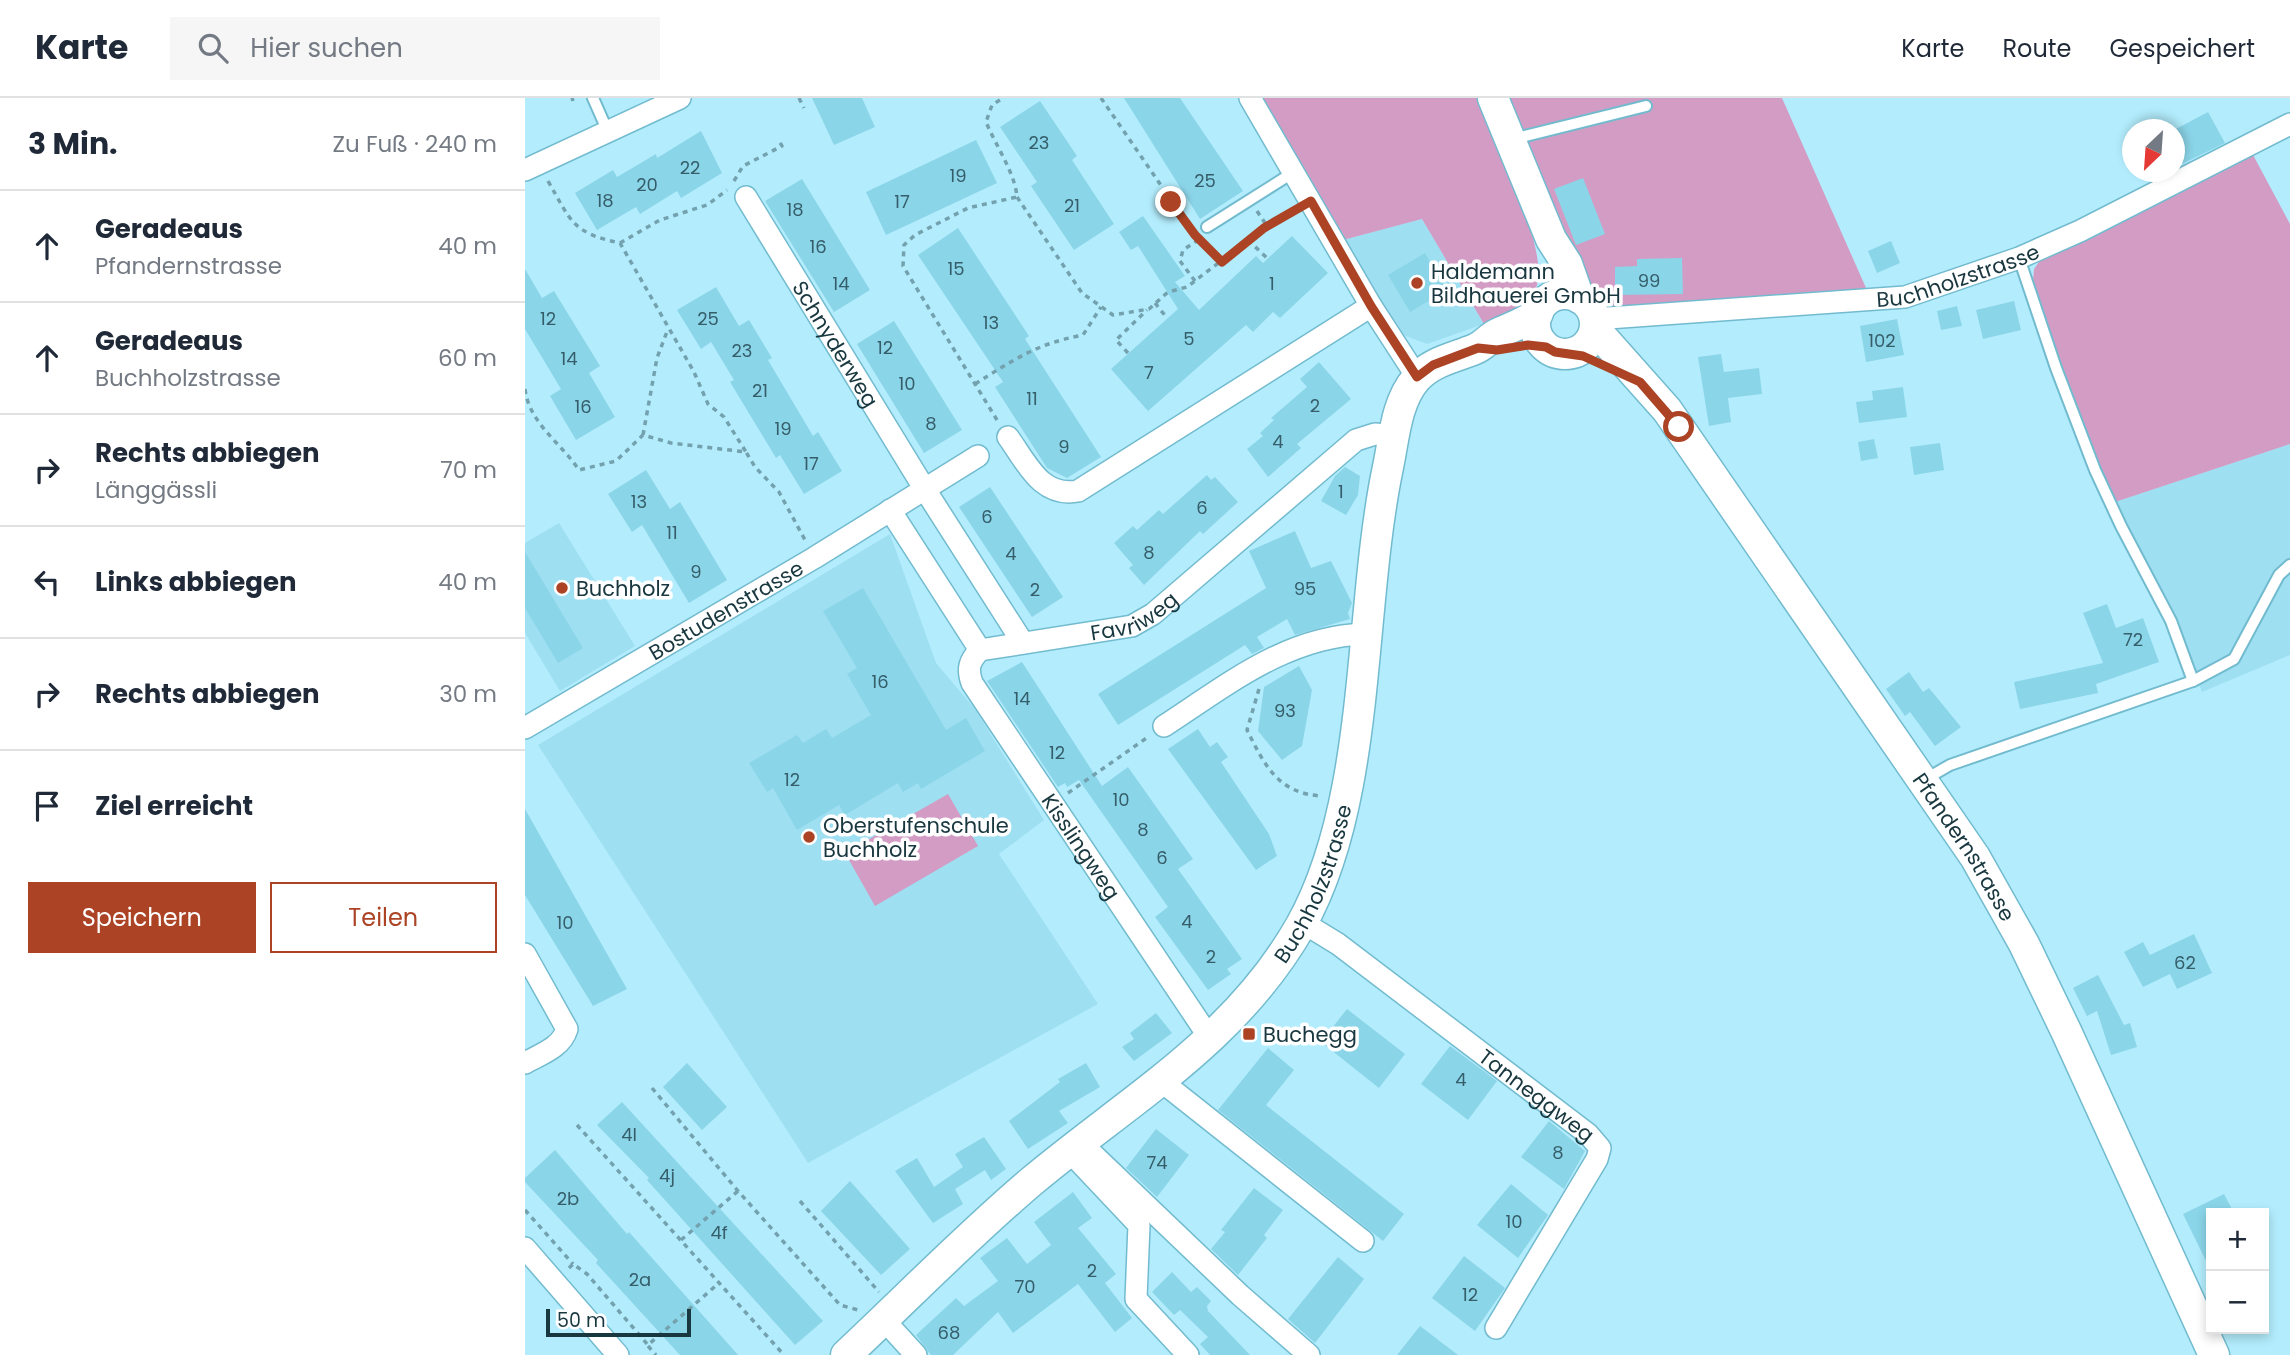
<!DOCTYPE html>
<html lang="de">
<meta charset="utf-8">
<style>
:root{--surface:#fff;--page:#f6f6f7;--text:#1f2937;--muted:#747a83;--line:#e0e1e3;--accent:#ab4324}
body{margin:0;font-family:Poppins,sans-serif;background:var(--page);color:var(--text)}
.controls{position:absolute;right:21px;bottom:21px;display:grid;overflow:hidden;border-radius:0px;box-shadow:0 4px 10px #0003}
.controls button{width:63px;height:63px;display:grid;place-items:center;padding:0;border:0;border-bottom:2px solid var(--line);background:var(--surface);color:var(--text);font:35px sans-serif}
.compass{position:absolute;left:1597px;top:21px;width:63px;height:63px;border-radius:50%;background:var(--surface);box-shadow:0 4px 10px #0003;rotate:205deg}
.scale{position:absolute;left:21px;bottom:18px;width:145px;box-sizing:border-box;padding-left:7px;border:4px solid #18373f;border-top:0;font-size:19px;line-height:24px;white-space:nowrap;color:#18373f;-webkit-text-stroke:5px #fff;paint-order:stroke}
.stop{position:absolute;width:21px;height:21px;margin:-16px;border:5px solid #ab4324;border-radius:50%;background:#fff}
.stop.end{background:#ab4324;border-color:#fff;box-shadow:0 2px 7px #0008}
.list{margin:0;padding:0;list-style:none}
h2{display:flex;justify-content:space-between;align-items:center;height:91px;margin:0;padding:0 28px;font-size:30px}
h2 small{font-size:23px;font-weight:400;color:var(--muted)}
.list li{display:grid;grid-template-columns:46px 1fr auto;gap:21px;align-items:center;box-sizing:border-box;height:112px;padding:0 28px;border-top:2px solid var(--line)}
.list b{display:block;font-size:26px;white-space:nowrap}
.list p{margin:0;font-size:23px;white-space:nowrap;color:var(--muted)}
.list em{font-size:23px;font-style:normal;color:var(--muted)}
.actions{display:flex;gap:14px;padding:21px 28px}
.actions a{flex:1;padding:16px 0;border:2px solid var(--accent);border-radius:0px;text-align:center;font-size:24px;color:var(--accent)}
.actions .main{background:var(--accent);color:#fff}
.icon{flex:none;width:38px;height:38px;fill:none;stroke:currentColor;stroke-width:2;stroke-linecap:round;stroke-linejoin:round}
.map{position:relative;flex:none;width:1765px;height:1257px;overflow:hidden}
header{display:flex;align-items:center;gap:42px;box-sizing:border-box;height:98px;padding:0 35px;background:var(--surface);border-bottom:2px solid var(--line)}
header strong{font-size:33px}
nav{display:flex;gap:38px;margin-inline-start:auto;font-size:24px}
.search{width:490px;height:63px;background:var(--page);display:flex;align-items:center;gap:18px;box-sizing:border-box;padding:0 24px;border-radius:0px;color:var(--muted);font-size:26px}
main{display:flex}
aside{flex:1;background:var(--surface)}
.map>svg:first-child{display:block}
.built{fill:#9edff2}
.green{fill:#d39cc4}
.building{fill:#8bd5e9}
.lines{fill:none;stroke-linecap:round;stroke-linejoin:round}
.lane-casing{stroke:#72bbcf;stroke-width:14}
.street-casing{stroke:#72bbcf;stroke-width:24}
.secondary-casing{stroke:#72bbcf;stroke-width:33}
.path{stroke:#73a1ae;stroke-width:3.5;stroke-dasharray:5 5;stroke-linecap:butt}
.lane{stroke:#fff;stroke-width:10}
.street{stroke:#fff;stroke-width:21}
.secondary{stroke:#fff;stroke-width:30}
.route{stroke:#ab4324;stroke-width:9}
.poi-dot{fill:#ab4324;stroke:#fff;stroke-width:2.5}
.labels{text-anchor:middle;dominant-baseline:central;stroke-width:7;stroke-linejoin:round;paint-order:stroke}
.number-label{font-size:18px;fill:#355e6a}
.poi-label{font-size:21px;fill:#18373f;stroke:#fff;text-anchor:start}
.street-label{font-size:21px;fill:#18373f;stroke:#fff}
</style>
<header>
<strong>Karte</strong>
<div class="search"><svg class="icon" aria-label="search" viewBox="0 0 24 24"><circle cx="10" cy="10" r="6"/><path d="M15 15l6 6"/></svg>Hier suchen</div>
<nav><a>Karte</a><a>Route</a><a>Gespeichert</a></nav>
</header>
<main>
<aside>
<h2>3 Min.<small>Zu Fuß · 240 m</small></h2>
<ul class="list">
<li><svg class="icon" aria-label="ahead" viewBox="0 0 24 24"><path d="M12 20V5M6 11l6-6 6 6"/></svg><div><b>Geradeaus</b><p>Pfandernstrasse</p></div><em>40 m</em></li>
<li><svg class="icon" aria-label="ahead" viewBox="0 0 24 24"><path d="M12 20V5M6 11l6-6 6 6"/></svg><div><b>Geradeaus</b><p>Buchholzstrasse</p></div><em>60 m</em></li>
<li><svg class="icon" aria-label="right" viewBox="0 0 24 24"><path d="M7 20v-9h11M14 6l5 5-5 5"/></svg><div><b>Rechts abbiegen</b><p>Länggässli</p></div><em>70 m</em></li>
<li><svg class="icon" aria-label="left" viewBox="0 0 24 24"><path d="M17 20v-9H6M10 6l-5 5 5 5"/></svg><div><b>Links abbiegen</b></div><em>40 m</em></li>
<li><svg class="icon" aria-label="right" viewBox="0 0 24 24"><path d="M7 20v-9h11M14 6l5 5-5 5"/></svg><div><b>Rechts abbiegen</b></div><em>30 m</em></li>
<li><svg class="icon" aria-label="arrive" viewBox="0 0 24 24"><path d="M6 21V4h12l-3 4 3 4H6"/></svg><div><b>Ziel erreicht</b></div></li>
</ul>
<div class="actions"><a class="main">Speichern</a><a>Teilen</a></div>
</aside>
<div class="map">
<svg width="1765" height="1257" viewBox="0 0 1765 1257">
<rect width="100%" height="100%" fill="#b3edfd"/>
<g class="built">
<polygon points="897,121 959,226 902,246 873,235 818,142"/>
<polygon points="1765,346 1765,557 1677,594 1640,498 1587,405"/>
<polygon points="34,425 110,548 35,593 0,535 0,445"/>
<polygon points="365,436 411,565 450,611 519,722 474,756 573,906 283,1065 13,647"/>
</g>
<g class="green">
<path d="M 734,0 L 952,0 C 969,41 1023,146 1012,187 C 1005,211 980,219 959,226 L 897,121 L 818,142 Z"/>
<polygon points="980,0 1257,0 1345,199 1193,207 1087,208 1076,204 1059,188"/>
<polygon points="1727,55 1765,126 1765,346 1587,405 1550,316 1508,183 1509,171 1516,161 1580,133"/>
<polygon points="423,696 453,748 350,808 320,755"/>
</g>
<g class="building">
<polygon points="287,0 337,0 350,29 309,47"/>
<polygon points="599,0 655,0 718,93 675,121"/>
<polygon points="515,3 552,58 547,62 589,126 549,152 506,88 512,84 475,29"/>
<polygon points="1683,14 1700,45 1649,70 1649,32"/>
<polygon points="176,33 197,75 156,100 152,93 115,116 111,109 72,132 50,95 88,72 92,79 131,56 132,60"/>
<polygon points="451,42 472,85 361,137 341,94"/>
<polygon points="1058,80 1080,136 1051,147 1029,91"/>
<polygon points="277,81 345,192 309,214 240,103"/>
<polygon points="618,118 660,178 650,184 674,212 731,158 738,165 767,138 803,175 755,220 748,214 728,234 721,227 623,313 586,271 653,211 613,148 606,152 594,134"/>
<polygon points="433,130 504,238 500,241 576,359 542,380 522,370 470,289 478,284 393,157"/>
<polygon points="1366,143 1375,165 1352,175 1343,153"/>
<polygon points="900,155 922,192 885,214 863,177"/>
<polygon points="1157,160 1158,196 1090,197 1090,169 1112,168 1112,161"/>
<polygon points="0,171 17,200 29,193 75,268 64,275 90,319 51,342 25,298 36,291 0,231"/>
<polygon points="191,189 214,228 224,222 247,260 243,262 288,338 293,334 317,373 279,396 255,357 251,360 205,284 209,282 186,244 176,251 152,212"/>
<polygon points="1489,203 1496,232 1458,241 1451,212"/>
<polygon points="1432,208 1437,228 1416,232 1412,213"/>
<polygon points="1372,221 1379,257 1341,264 1335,228"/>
<polygon points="369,223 437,332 399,355 332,246"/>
<polygon points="1196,256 1199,274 1234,270 1237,296 1203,300 1206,324 1184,328 1173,259"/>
<polygon points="794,264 826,301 772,346 776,350 743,379 722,351 738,338 735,335 749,322 746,320 782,289 775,281"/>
<polygon points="1378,289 1382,319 1334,325 1331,304 1348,302 1347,293"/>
<polygon points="1349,341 1353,360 1336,363 1333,344"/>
<polygon points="1415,345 1419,372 1389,377 1385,349"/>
<polygon points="820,369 835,378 833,397 821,417 796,403 810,378"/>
<polygon points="121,372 145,411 155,404 202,482 164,505 117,427 107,434 83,396"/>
<polygon points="682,377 686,382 690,379 713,404 678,436 675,433 619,487 604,470 608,467 589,445 608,428 612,432 634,412 638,416"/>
<polygon points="465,389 538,499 507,519 434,409"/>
<polygon points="770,433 786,470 806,463 827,505 823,515 825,521 770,537 762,521 732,539 739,550 727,556 720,547 593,627 573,596 741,490 724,453"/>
<polygon points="0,454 58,550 33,565 0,510"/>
<polygon points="338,490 421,632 441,620 460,653 396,691 393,685 378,694 373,685 320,717 314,707 272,732 248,690 242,694 224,665 272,637 278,645 301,631 307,640 346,617 322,576 332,570 298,513"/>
<polygon points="1582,506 1591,530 1618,520 1634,564 1571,586 1573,595 1495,611 1489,584 1578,565 1558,515"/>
<polygon points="497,564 577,688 603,669 668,761 653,771 717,861 702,871 706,876 683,892 630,819 643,809 554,682 542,689 540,685 533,689 462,583"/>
<polygon points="774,568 787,592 777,648 757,662 733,633 739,589"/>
<polygon points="1384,574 1398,594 1404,590 1436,629 1410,648 1385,614 1380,618 1361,591"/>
<polygon points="673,631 685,649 692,644 703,659 696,664 744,736 752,758 731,772 643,651"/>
<polygon points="0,711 102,891 68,908 0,797"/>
<polygon points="1669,836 1687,875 1652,891 1645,876 1618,889 1599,854 1618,844 1625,857"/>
<polygon points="1573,877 1599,927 1605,925 1612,949 1586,957 1572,913 1562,918 1548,890"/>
<polygon points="822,911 880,956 854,990 796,944"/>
<polygon points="631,915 647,935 609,963 597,949 609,941 605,935"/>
<polygon points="925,948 972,983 943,1022 896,986"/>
<polygon points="743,950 769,972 741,1007 879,1116 858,1143 693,1012"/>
<polygon points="162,965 202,1009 177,1032 138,989"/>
<polygon points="561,965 575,989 534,1013 543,1025 503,1051 484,1023 535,984 533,981"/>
<polygon points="97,1004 298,1223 270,1247 122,1082 124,1080 72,1027"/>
<polygon points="1024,1023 1060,1053 1039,1091 996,1059"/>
<polygon points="631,1031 664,1057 632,1099 601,1070"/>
<polygon points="459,1039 481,1071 466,1082 460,1072 430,1091 438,1106 408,1125 370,1073 392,1060 409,1089 438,1069 430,1056"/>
<polygon points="30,1052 102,1136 104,1134 213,1257 155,1257 71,1165 73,1162 0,1084 0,1080"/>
<polygon points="325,1083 385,1151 356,1177 296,1113"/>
<polygon points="986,1086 1023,1117 993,1160 952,1127"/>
<polygon points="729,1090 758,1112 739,1137 742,1140 713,1177 686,1151 700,1134 696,1132"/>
<polygon points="548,1094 567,1120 553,1130 591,1176 580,1185 607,1220 590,1234 553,1186 488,1235 473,1214 428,1257 406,1257 391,1237 431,1200 439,1208 473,1183 455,1160 482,1140 502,1166 526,1147 509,1124"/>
<polygon points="1699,1096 1709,1115 1686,1115 1686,1173 1658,1116"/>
<polygon points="939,1158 980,1190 950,1233 907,1200"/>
<polygon points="813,1159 839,1181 790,1245 763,1221"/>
<polygon points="647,1174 666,1194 672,1189 686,1203 682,1208 683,1213 725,1257 685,1257 675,1246 683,1239 655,1212 649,1217 627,1194"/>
<polygon points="895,1228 933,1257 872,1257"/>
</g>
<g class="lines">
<g class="lane-casing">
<g id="lane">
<polyline points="68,0 83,34"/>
<polyline points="988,41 1121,8"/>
<polyline points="682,129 769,74"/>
<polyline points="1494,160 1531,270 1570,372 1596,428 1646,523 1668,583"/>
<polyline points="1399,682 1425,667 1668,583 1709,561 1754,477 1765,467"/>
</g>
</g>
<g class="street-casing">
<g id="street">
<polyline points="725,0 846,208 892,279"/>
<polyline points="0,72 155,0"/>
<path id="s1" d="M 221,99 L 399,390 L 498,545"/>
<path id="s2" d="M 1069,221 L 1380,199 L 1494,160 L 1555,133 L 1765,26"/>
<path d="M 483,339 C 502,365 516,400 553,393 L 846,208"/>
<polyline points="365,412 455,552"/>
<path id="s3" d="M 455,552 L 607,528 L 628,516 L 831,342 L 850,336 L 870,338"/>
<path id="s4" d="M 455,552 C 444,563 442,571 447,585 L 686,942"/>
<path d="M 639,628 C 702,587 762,538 840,536"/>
<path id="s5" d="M 0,630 L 289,460 L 453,358"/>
<path id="s6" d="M 777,824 L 813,846 L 1063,1036 L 1075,1050 L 1072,1061 L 971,1230"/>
<path d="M 0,856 L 42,931 C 36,950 16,956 0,965"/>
<polyline points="636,983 838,1143"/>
<polyline points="556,1045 715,1197 784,1257"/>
<polyline points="546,1055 614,1127 611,1201 663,1257"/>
<polyline points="0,1150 93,1257"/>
<polyline points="359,1222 391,1257"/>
</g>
</g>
<g class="secondary-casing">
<g id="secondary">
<polyline points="968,0 1026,141 1042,166 1054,200"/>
<circle cx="1040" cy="226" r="30"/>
<path id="s7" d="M 1070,231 L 1142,312 L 1450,759 L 1499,846 L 1541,933 L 1689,1257"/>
<path id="s8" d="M 321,1257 C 383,1199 442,1138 507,1083 C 605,1001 711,942 776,827 C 847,700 833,512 863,369 C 869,341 871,304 891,281 C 907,263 929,260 950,251 C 958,248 964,240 972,236 C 986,229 1000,225 1013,215"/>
</g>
</g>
<g class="path">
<polyline points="47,0 48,3"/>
<polyline points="274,0 279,10"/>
<polyline points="576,0 668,134"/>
<path d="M 23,83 C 46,123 47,135 95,145 L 169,274 L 183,306 L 199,319 L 221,354"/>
<polyline points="209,83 218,68 257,48 253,41"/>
<polyline points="492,99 557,195 588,217 624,211 643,194 662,189 739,130 769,113"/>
<polyline points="732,113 742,128"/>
<polyline points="723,142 743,161"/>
<polyline points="679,144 697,164"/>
<polyline points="95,145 135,122 182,107 202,92"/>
<polyline points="670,183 655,163 658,152 675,141"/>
<polyline points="630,205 642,220"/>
<polyline points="603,255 591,242 622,212"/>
<path d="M 450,286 C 490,261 511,246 558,237 L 576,209"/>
<path d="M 0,291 C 4,325 36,345 54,372 L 91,363 L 118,337 L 146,345 L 221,354 L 230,369 L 254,394 L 280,442"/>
<path d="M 472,322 L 378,168 L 379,147 L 390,137 L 443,110 L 492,99 C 490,75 471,48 461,24 L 467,7 L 478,0"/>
<polyline points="118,337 132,260 143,231"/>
<path d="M 734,591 L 722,632 C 740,668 753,695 796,698"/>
<polyline points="543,695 623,639"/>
<polyline points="127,990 213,1093 315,1207 333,1212"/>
<polyline points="52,1027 259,1257"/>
<polyline points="275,1103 354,1194"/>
<polyline points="0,1112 48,1166"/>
<polyline points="156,1142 213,1093"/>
<polyline points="44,1170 48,1166 62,1176 123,1247 194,1185"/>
<polyline points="123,1248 131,1257"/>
</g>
<use href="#lane" class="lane"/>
<use href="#street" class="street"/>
<use href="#secondary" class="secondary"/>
</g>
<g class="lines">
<polyline class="route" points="646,104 670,137 697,164 739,130 786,103 846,208 892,279 908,267 953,250 972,252 1003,247 1021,249 1030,254 1058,258 1115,284 1154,329"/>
</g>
<g class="poi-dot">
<circle cx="892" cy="185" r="7"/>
<circle cx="37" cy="490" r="7"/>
<circle cx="284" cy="739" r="7"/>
<rect x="717" y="929" width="14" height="14" rx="3.5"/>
</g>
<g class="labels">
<g class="number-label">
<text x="514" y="44">23</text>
<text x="165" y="69">22</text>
<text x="433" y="77">19</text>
<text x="680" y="82">25</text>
<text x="122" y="86">20</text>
<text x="80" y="102">18</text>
<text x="377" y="103">17</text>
<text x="547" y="107">21</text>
<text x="270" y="111">18</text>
<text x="293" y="148">16</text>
<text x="431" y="170">15</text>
<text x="1124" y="182">99</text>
<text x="316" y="185">14</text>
<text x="747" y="185">1</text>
<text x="23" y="220">12</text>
<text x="183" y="220">25</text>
<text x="466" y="224">13</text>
<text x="664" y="240">5</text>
<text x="1357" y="242">102</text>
<text x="360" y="249">12</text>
<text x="217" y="252">23</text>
<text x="44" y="260">14</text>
<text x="624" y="274">7</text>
<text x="382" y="285">10</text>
<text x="235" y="292">21</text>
<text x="507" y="300">11</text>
<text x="790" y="307">2</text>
<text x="58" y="308">16</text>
<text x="406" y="325">8</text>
<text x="258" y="330">19</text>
<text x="753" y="343">4</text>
<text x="539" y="348">9</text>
<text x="286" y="365">17</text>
<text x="816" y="393">1</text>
<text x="114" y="403">13</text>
<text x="677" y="409">6</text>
<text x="462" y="418">6</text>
<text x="147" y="434">11</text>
<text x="624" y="454">8</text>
<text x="486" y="455">4</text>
<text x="171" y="473">9</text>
<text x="780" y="490">95</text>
<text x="510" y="491">2</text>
<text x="1608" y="541">72</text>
<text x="355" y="583">16</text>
<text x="497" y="600">14</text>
<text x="760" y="612">93</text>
<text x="532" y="654">12</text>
<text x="267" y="681">12</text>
<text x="596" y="701">10</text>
<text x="618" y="731">8</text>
<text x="637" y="759">6</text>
<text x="662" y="823">4</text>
<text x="40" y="824">10</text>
<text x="686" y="858">2</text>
<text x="1660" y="864">62</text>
<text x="936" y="981">4</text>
<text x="104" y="1036">4l</text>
<text x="1033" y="1054">8</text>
<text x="632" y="1064">74</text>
<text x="142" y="1077">4j</text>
<text x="43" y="1100">2b</text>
<text x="989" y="1123">10</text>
<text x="194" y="1134">4f</text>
<text x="567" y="1172">2</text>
<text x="115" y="1181">2a</text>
<text x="500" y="1188">70</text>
<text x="945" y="1196">12</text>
<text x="424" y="1234">68</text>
</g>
<g class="poi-label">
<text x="906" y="173">Haldemann<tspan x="906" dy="24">Bildhauerei GmbH</tspan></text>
<text x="51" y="490">Buchholz</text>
<text x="298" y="727">Oberstufenschule<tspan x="298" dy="24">Buchholz</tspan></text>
<text x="738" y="936">Buchegg</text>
</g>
<g class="street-label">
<text stroke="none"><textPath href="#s2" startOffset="368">Buchholzstrasse</textPath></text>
<text stroke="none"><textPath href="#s1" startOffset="172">Schnyderweg</textPath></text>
<text stroke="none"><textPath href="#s5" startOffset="233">Bostudenstrasse</textPath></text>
<text stroke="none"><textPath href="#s3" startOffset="159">Favriweg</textPath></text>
<text stroke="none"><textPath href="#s4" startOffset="233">Kisslingweg</textPath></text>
<text stroke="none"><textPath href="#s7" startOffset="637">Pfandernstrasse</textPath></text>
<text stroke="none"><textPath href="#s8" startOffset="672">Buchholzstrasse</textPath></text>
<text stroke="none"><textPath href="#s6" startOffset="292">Tanneggweg</textPath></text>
</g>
</g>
</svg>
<div class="controls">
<button>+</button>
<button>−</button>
</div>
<svg class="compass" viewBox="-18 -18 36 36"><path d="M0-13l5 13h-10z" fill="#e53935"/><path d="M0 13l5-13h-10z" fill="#747a83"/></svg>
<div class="scale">50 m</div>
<div class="stop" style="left:1154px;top:329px"></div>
<div class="stop end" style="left:646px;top:104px"></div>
</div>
</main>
